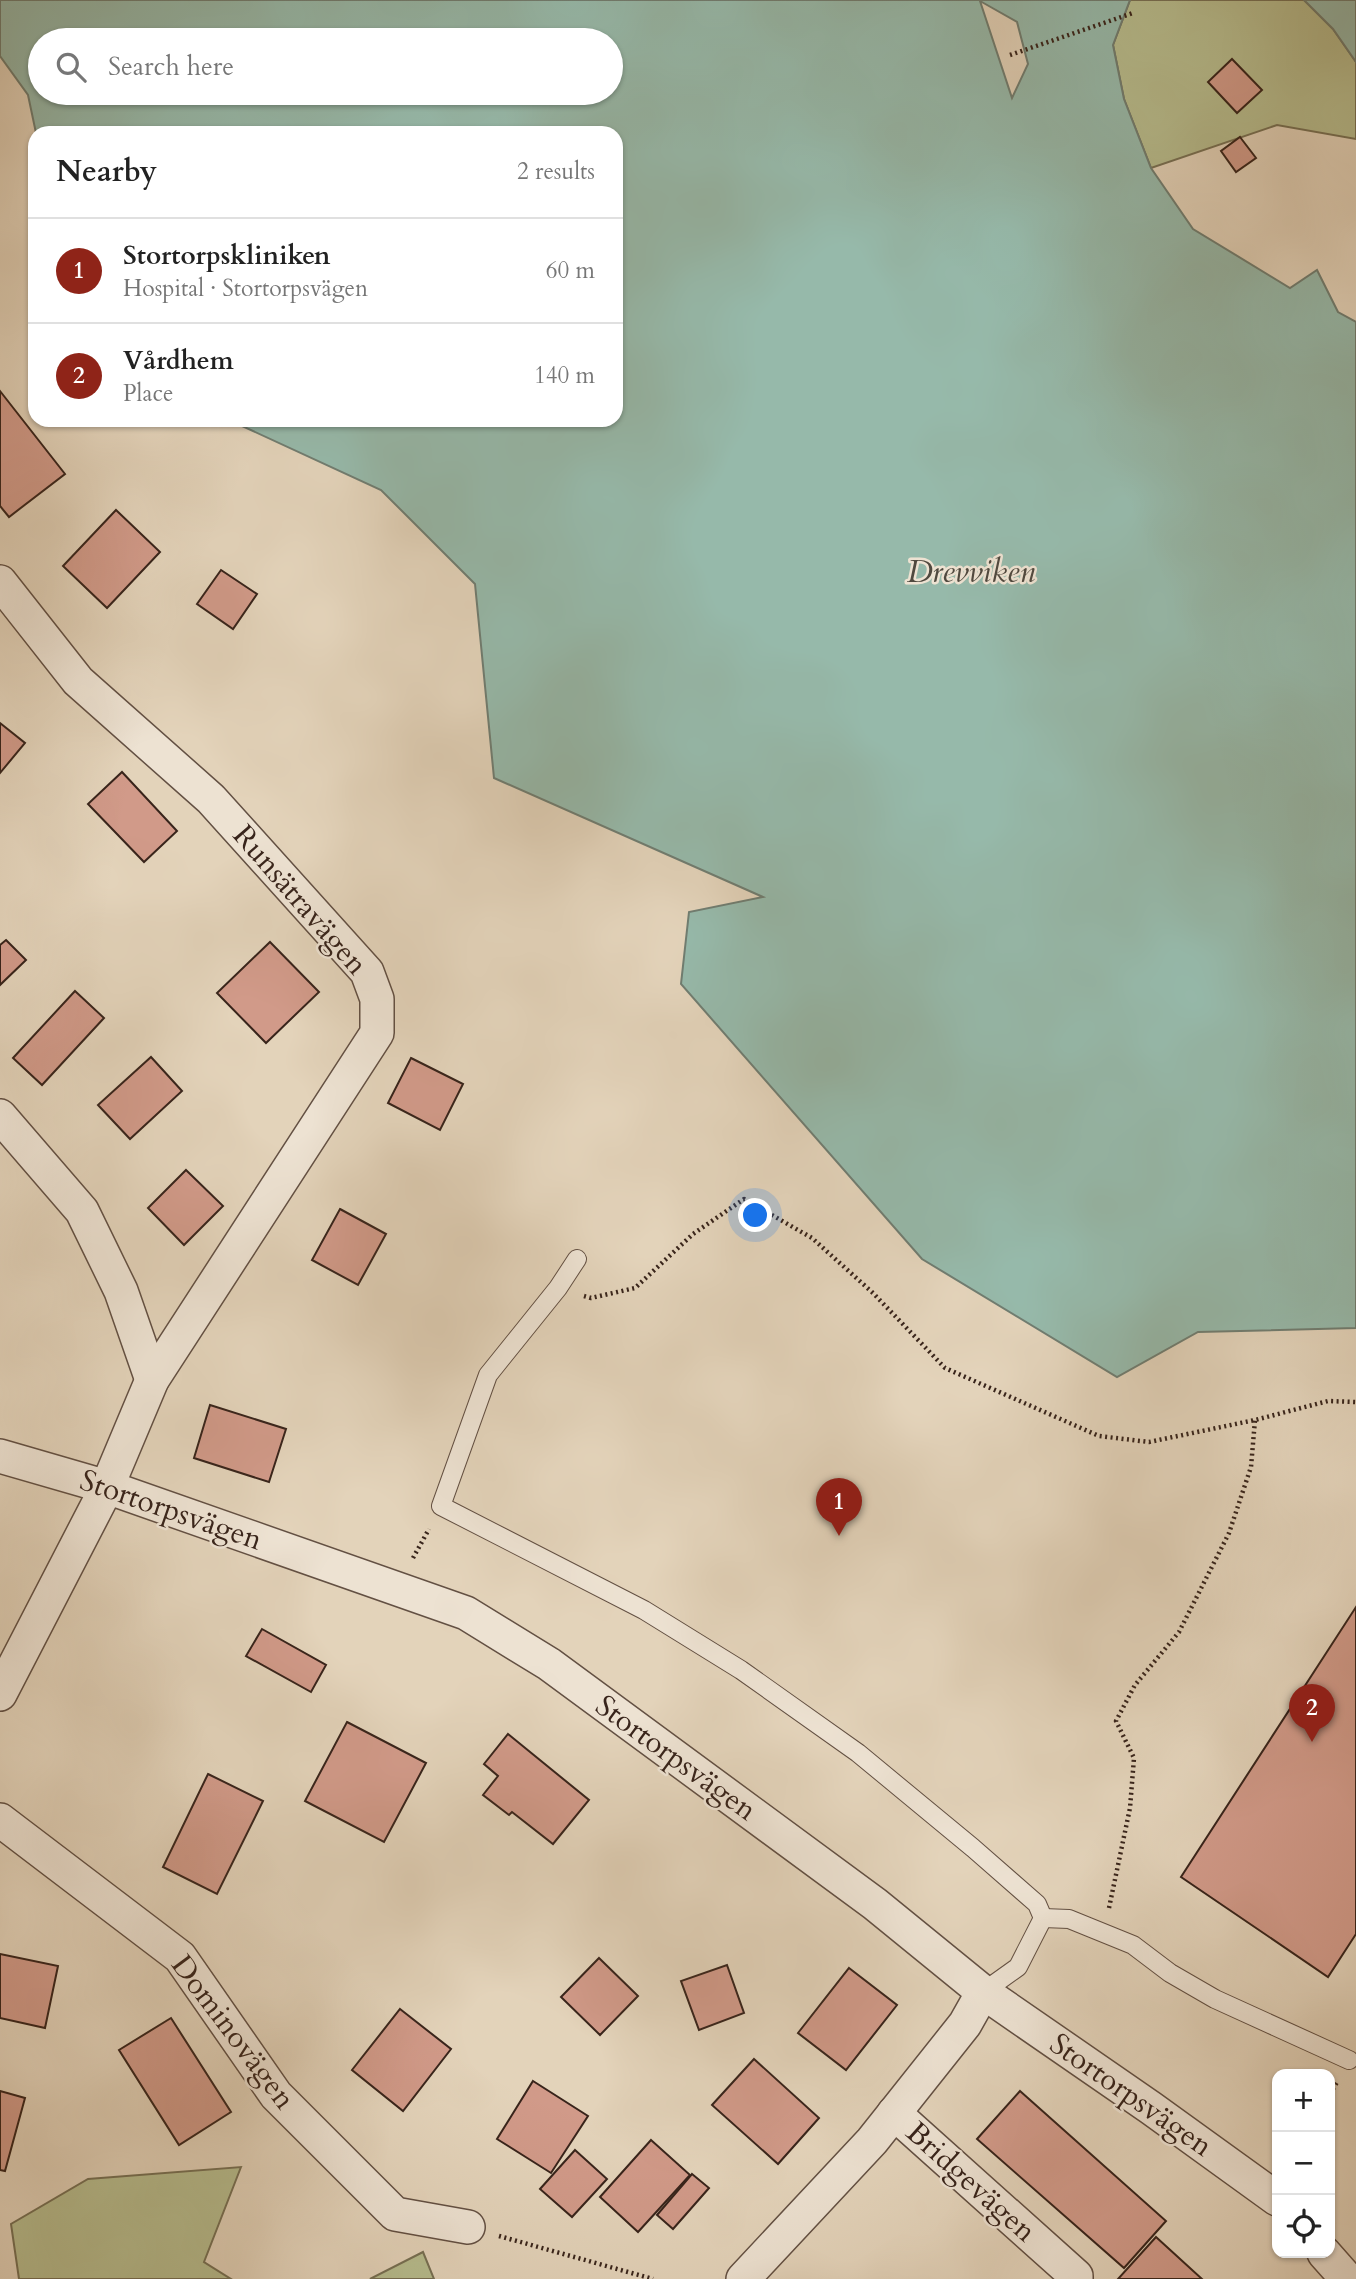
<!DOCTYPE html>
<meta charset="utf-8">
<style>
:root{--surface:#fff;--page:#f6f6f6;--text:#222;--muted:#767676;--line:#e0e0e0;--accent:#8f2418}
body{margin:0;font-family:Cardo,serif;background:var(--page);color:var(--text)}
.controls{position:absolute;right:21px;bottom:21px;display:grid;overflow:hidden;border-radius:14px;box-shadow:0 2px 5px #0004}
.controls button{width:63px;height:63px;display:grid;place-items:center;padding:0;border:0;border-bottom:2px solid var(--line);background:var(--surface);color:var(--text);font:35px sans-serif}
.you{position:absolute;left:756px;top:1216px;width:24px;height:24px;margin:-18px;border:5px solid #fff;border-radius:50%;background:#1a73e8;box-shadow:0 0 0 10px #1a73e833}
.badge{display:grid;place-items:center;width:46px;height:46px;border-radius:50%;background:var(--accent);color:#fff;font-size:23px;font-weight:700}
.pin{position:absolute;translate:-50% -58px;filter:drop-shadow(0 2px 4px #0008)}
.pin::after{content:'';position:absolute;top:37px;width:24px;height:21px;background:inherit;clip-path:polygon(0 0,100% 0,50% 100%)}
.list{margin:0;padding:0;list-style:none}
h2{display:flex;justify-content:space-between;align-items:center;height:91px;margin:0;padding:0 28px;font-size:30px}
h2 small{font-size:23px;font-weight:400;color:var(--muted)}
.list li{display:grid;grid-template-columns:46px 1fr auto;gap:21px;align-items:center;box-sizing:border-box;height:105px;padding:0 28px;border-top:2px solid var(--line)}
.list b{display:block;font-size:26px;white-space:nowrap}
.list p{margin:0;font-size:23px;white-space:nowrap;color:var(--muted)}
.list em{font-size:23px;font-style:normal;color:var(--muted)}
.icon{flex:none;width:38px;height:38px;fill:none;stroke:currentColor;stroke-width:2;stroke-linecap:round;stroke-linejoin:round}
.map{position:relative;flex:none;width:1356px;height:2279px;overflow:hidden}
.search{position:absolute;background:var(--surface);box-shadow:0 2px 5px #0004;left:28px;top:28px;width:595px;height:77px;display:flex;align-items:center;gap:18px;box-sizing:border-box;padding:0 24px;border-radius:38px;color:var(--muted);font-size:26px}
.panel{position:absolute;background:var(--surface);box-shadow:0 2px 5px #0004;left:28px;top:126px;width:595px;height:301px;border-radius:21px}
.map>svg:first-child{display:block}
.green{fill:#b6bc8e;stroke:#777054;stroke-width:2}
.water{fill:#96b9aa;stroke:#707d71;stroke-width:2;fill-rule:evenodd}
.building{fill:#d19a89;stroke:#38241b;stroke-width:2}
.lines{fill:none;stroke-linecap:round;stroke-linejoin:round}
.lane-casing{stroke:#635043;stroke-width:20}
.street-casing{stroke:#635043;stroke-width:36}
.path{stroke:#38241b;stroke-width:4.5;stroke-dasharray:2 3.5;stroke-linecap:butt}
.lane{stroke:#ede2d2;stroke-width:18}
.street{stroke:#ede2d2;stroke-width:33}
.labels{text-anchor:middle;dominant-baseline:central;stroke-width:5;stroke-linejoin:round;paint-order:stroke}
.street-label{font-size:30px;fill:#38241b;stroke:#ede2d2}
.water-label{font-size:32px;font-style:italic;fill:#50493f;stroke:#ede2d2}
</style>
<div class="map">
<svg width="1356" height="2279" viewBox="0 0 1356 2279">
<rect width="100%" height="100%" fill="#e3d3ba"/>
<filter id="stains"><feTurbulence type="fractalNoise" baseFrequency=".00286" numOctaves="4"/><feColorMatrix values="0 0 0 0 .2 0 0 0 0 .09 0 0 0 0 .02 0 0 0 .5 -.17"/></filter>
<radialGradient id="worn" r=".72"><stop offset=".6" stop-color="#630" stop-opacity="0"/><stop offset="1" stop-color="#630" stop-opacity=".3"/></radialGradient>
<g class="green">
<polygon points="1130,0 1304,0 1333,29 1356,62 1356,139 1277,125 1151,168 1124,99 1113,45"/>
<polygon points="241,2167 204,2262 231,2279 19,2279 11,2224 88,2179"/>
<polygon points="423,2252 434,2279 370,2279"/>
</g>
<g class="water">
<path d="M 0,0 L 1130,0 L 1113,45 L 1124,99 L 1151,168 L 1193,229 L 1290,288 L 1317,270 L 1338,312 L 1356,322 L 1356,1328 L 1198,1332 L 1117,1377 L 922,1259 L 681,984 L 689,912 L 763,897 L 494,778 L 475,584 L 381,490 L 229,420 L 616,420 L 616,133 L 36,133 L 28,95 L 0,56 ZM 980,1 L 1017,22 L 1028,64 L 1012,98 ZM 40,40 L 611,40 L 611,93 L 40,93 Z"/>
<polygon points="1304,0 1356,0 1356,62 1333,29"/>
</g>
<g class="building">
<polygon points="1232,59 1262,90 1237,113 1208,82"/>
<polygon points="1240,137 1256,158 1236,172 1221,151"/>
<polygon points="0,391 65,474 9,517 0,506"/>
<polygon points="116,510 160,552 107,608 63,566"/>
<polygon points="221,570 257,594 233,629 197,604"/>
<polygon points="0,723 25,743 0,773"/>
<polygon points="122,772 177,831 144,862 88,804"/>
<polygon points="6,940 26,960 0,985 0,945"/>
<polygon points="270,942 319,992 266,1043 217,993"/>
<polygon points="75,991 104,1018 42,1085 13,1058"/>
<polygon points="151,1057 182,1091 130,1139 98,1105"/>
<polygon points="411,1058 463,1084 440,1130 388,1103"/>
<polygon points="186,1170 223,1206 184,1245 148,1208"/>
<polygon points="340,1209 386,1234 358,1285 312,1260"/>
<polygon points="210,1405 286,1429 269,1482 194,1458"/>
<polygon points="1356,1607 1356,1934 1328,1977 1181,1877"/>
<polygon points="262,1629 326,1665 311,1692 246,1656"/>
<polygon points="347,1722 426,1763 384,1842 305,1801"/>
<polygon points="508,1734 589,1800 553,1844 512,1812 509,1815 483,1795 498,1776 484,1764"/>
<polygon points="208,1774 263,1801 217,1894 163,1867"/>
<polygon points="0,1954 58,1966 45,2028 0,2018"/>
<polygon points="599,1958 638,1996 600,2035 561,1997"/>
<polygon points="727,1965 744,2013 699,2030 681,1981"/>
<polygon points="849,1968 897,2005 846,2070 798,2033"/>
<polygon points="400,2009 451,2049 403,2111 352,2070"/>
<polygon points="171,2018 231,2112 179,2145 119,2050"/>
<polygon points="754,2059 819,2118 778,2164 712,2105"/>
<polygon points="533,2081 588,2116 551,2173 497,2139"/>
<polygon points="0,2091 25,2098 5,2171 0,2170"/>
<polygon points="1020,2091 1166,2221 1124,2268 977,2139"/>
<polygon points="651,2140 690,2175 638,2232 600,2197"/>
<polygon points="575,2150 607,2179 572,2217 540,2189"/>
<polygon points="692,2174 709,2188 673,2229 657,2215"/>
<polygon points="1156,2237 1202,2279 1118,2279"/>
</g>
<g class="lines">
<g class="lane-casing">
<g id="lane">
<polyline points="577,1259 558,1288 488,1375 441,1506 644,1610 741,1670 858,1753 973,1848 1037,1904 1043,1918 1018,1967 983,1992"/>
<polyline points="1043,1918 1069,1919 1133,1945 1170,1973 1215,1999 1349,2060"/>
</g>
</g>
<g class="street-casing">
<g id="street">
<polyline points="0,582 78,681 211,799 367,972 377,999 377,1033 152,1380 107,1487 0,1694"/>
<polyline points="0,1116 82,1211 121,1291 152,1380"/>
<polyline points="0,1456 107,1487 466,1613 549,1664 875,1904 983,1992 1151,2108 1277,2199"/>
<polyline points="0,1820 180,1957 276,2095 395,2214 468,2227"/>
<polyline points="894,2113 1076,2276 1076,2279"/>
<polyline points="1324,2253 1347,2279"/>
<polyline points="743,2279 872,2141 965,2024 983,1992"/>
</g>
</g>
<g class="path">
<polyline points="1010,55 1133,13"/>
<polyline points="584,1296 591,1298 635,1288 693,1234 744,1199 812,1238 873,1293 945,1368 1099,1436 1149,1442 1255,1420 1328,1401 1356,1402"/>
<polyline points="413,1558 429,1529"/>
<polyline points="1109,1908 1130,1808 1134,1758 1116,1721 1135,1685 1179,1632 1229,1533 1251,1467 1255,1420"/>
<polyline points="1330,2094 1337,2082"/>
<polyline points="499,2236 653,2279"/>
</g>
<use href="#lane" class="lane"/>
<use href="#street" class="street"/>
</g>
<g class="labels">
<g class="street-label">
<text transform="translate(300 900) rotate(49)">Runsätravägen</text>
<text transform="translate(171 1510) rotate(19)">Stortorpsvägen</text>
<text transform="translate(676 1758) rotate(36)">Stortorpsvägen</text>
<text transform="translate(233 2032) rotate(53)">Dominovägen</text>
<text transform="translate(1131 2095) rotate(35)">Stortorpsvägen</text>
<text transform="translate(971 2182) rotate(42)">Bridgevägen</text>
</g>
<g class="water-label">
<text x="971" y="572">Drevviken</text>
</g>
</g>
<rect width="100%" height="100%" filter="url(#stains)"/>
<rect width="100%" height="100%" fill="url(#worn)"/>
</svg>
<div class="controls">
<button>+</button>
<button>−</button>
<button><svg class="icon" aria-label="locate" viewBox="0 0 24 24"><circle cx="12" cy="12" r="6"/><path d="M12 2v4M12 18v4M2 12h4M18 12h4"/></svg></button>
</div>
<div class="you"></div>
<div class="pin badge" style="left:839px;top:1536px">1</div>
<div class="pin badge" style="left:1312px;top:1742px">2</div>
<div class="search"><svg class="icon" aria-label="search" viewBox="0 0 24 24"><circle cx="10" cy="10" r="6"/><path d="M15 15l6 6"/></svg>Search here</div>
<section class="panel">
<h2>Nearby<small>2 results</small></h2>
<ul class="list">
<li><span class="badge">1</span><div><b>Stortorpskliniken</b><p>Hospital · Stortorpsvägen</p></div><em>60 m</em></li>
<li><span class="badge">2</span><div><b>Vårdhem</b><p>Place</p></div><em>140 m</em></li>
</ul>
</section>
</div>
